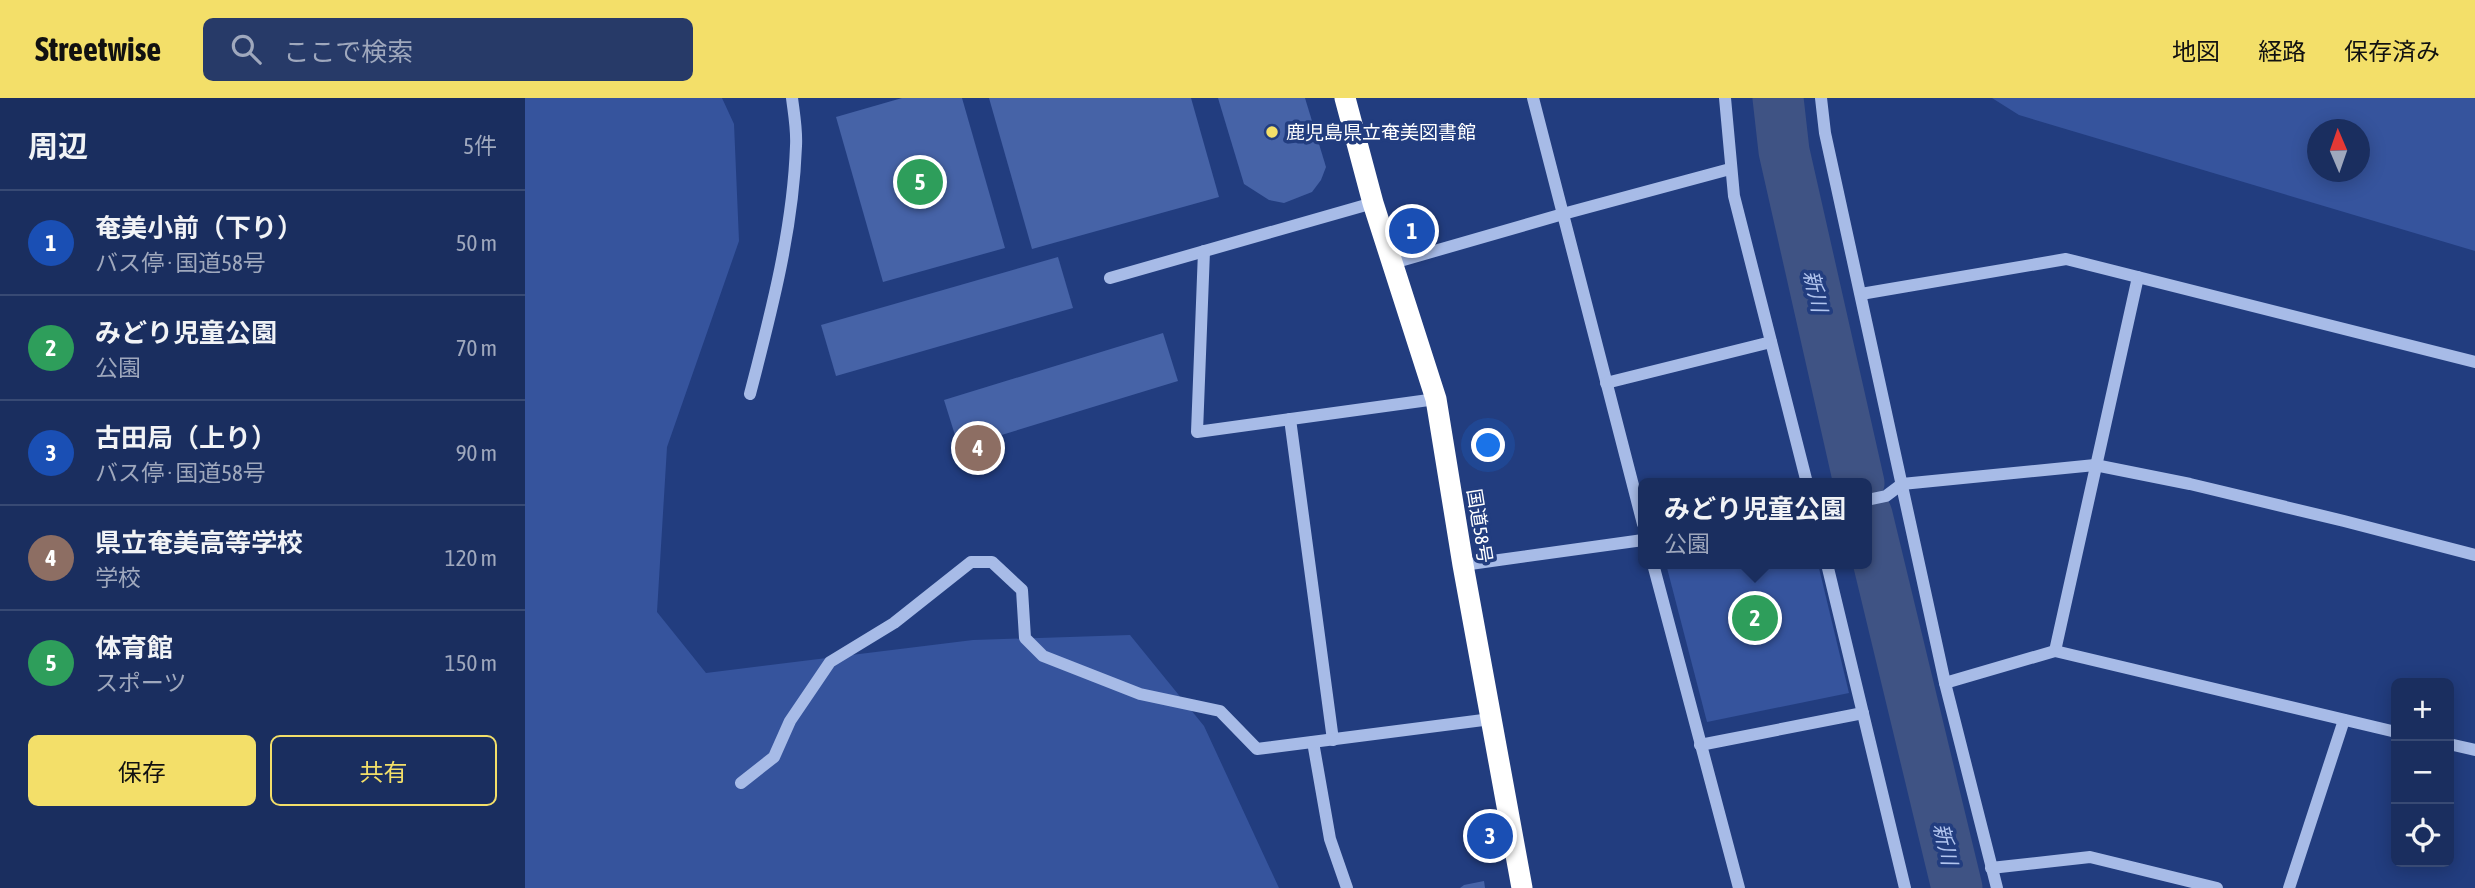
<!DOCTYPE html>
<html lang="ja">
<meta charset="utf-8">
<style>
:root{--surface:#1a2e5f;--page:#273a68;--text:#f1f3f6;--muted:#9fa8bd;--line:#384a74;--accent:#f3df69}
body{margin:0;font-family:"Asap Condensed","Noto Sans JP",sans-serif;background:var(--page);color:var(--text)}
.controls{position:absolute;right:21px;bottom:21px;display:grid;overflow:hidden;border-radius:10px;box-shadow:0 4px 18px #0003}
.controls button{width:63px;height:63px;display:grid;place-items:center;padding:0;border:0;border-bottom:2px solid var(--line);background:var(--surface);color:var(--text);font:35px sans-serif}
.compass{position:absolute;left:1782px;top:21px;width:63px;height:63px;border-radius:50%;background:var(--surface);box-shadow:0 4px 18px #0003;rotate:358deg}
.you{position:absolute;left:964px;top:348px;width:24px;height:24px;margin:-18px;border:5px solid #fff;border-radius:50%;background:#1a73e8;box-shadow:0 0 0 10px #1a73e833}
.badge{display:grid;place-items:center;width:46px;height:46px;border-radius:50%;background:var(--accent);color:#fff;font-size:23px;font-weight:700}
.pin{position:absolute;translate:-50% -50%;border:4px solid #fff;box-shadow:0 2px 7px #0006}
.popup{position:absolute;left:1113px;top:380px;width:234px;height:91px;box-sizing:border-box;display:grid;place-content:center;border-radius:10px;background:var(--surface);filter:drop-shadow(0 2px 5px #0005);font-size:23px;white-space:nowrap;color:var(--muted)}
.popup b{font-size:26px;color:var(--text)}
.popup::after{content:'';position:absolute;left:50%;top:100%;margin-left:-14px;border:14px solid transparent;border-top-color:var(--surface)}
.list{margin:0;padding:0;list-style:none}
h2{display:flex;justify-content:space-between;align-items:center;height:91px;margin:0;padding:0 28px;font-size:30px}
h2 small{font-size:23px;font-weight:400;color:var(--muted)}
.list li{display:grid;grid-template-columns:46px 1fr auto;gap:21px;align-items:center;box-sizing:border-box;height:105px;padding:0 28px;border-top:2px solid var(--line)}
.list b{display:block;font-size:26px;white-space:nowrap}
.list p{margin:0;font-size:23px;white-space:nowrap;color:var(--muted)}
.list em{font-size:23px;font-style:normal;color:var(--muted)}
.actions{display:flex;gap:14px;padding:21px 28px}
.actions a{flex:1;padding:16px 0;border:2px solid var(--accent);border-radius:10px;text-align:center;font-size:24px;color:var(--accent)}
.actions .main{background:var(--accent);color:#111}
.icon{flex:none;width:38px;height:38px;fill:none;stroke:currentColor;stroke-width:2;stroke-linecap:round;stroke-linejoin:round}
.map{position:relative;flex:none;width:1950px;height:790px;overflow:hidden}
header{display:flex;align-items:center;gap:42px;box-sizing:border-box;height:98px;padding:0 35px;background:var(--accent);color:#111}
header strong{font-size:33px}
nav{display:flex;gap:38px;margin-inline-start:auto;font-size:24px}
.search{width:490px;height:63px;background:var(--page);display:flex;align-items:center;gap:18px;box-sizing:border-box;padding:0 24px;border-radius:10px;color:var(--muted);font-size:26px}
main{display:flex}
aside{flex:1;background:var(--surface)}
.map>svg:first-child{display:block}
.green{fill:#36549d;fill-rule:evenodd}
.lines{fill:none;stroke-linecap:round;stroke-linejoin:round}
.river{stroke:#3f5384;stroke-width:51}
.building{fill:#4663a7}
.minor{stroke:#a7bbe7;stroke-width:12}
.highway{stroke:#fff;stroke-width:21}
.poi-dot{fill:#f3df69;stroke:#223d7f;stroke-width:2.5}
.labels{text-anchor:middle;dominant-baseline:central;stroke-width:7;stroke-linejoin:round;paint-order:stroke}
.poi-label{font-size:19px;fill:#fff;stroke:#223d7f;text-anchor:start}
.street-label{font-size:19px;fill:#fff;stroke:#223d7f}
.water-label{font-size:21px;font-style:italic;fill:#b2c5ef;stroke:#223d7f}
</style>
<header>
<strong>Streetwise</strong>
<div class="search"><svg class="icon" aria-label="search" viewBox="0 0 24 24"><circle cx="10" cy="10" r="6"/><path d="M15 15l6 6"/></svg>ここで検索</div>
<nav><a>地図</a><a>経路</a><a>保存済み</a></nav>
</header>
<main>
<aside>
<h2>周辺<small>5件</small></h2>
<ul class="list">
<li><span class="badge" style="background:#1a4fb4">1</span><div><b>奄美小前（下り）</b><p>バス停 · 国道58号</p></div><em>50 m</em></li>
<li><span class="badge" style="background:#2e9e5b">2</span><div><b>みどり児童公園</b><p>公園</p></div><em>70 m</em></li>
<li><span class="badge" style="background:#1a4fb4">3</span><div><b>古田局（上り）</b><p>バス停 · 国道58号</p></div><em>90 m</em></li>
<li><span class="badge" style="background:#8d6e63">4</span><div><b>県立奄美高等学校</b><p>学校</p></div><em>120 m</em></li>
<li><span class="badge" style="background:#2e9e5b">5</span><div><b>体育館</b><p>スポーツ</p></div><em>150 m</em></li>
</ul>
<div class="actions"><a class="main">保存</a><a>共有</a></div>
</aside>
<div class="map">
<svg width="1950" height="790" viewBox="0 0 1950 790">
<rect width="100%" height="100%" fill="#223d7f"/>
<g class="green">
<polygon points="0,0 197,0 209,26 214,143 142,349 132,514 181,575 448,542 605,537 679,628 754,790 0,790"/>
<path d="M 1467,0 L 1950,0 L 1950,153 L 1494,17 ZM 1792,32 L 1834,32 L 1834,74 L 1792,74 Z"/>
<polygon points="1141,466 1293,466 1324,595 1182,624"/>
</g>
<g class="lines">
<g class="river">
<polyline points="1253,0 1259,53 1334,385"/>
<polyline points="1342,417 1432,790"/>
</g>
</g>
<g class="building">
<polygon points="377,0 437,0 480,150 358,184 311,19"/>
<polygon points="464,0 666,0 694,99 507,151"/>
<polygon points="693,0 780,0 801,69 796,82 787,94 759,105 744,102 719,86"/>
<polygon points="533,159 548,210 311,278 296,227"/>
<polygon points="638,235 653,283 434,350 419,302"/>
<polygon points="959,783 960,790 935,790 939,787"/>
</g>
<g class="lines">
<g class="minor">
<polyline points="1008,0 1118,426"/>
<polyline points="1200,0 1209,98 1282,385"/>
<polyline points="1296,0 1300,35 1420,585 1472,790"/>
<polyline points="679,153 672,334 911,301"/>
<polyline points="868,165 1038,116 1205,71"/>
<polyline points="585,180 848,105"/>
<polyline points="1336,196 1541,161 1950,264"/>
<polyline points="1081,285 1246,244"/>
<path d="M 225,296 C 246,215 268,132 271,48 C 272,32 269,16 267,0"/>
<polyline points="765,321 808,642"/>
<polyline points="1342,402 1361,398 1377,386 1570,367 1665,386 1819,423 1950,457"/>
<polyline points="1128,466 1214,790"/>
<polyline points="1302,466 1380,790"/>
<polyline points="938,467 1118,442"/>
<polyline points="1530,553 1613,179"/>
<polyline points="1420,585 1530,553 1871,634"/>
<polyline points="788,644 805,741 822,790"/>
<polyline points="1924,646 1950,652"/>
<polyline points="1175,647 1338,615"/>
<polyline points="216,685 249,659 265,623 305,564 369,525 446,464 467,464 497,492 500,540 518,558 615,596 695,613 732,651 966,621"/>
<polyline points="1466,770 1565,759 1692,790"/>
<polyline points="1764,790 1819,622"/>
</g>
<polyline class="highway" points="820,0 848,105 911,301 938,467 997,790"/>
</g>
<circle class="poi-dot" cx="747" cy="34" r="7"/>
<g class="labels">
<g class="poi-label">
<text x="761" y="34">鹿児島県立奄美図書館</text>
</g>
<g class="street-label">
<text transform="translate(955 428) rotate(81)">国道58号</text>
</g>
<g class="water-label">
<text transform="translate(1291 193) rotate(77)">新川</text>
<text transform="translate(1421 746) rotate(77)">新川</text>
</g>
</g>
</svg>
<div class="controls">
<button>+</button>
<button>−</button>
<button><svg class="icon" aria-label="locate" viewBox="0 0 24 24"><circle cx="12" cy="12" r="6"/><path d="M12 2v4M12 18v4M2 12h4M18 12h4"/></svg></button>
</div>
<svg class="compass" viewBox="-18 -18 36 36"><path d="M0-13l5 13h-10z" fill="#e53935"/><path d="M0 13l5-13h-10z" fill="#9fa8bd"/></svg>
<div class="you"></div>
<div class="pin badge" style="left:887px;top:133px;background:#1a4fb4">1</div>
<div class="pin badge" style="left:1230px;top:520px;background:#2e9e5b">2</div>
<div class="popup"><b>みどり児童公園</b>公園</div>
<div class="pin badge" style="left:965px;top:738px;background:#1a4fb4">3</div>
<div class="pin badge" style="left:453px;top:350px;background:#8d6e63">4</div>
<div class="pin badge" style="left:395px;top:84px;background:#2e9e5b">5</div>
</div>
</main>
